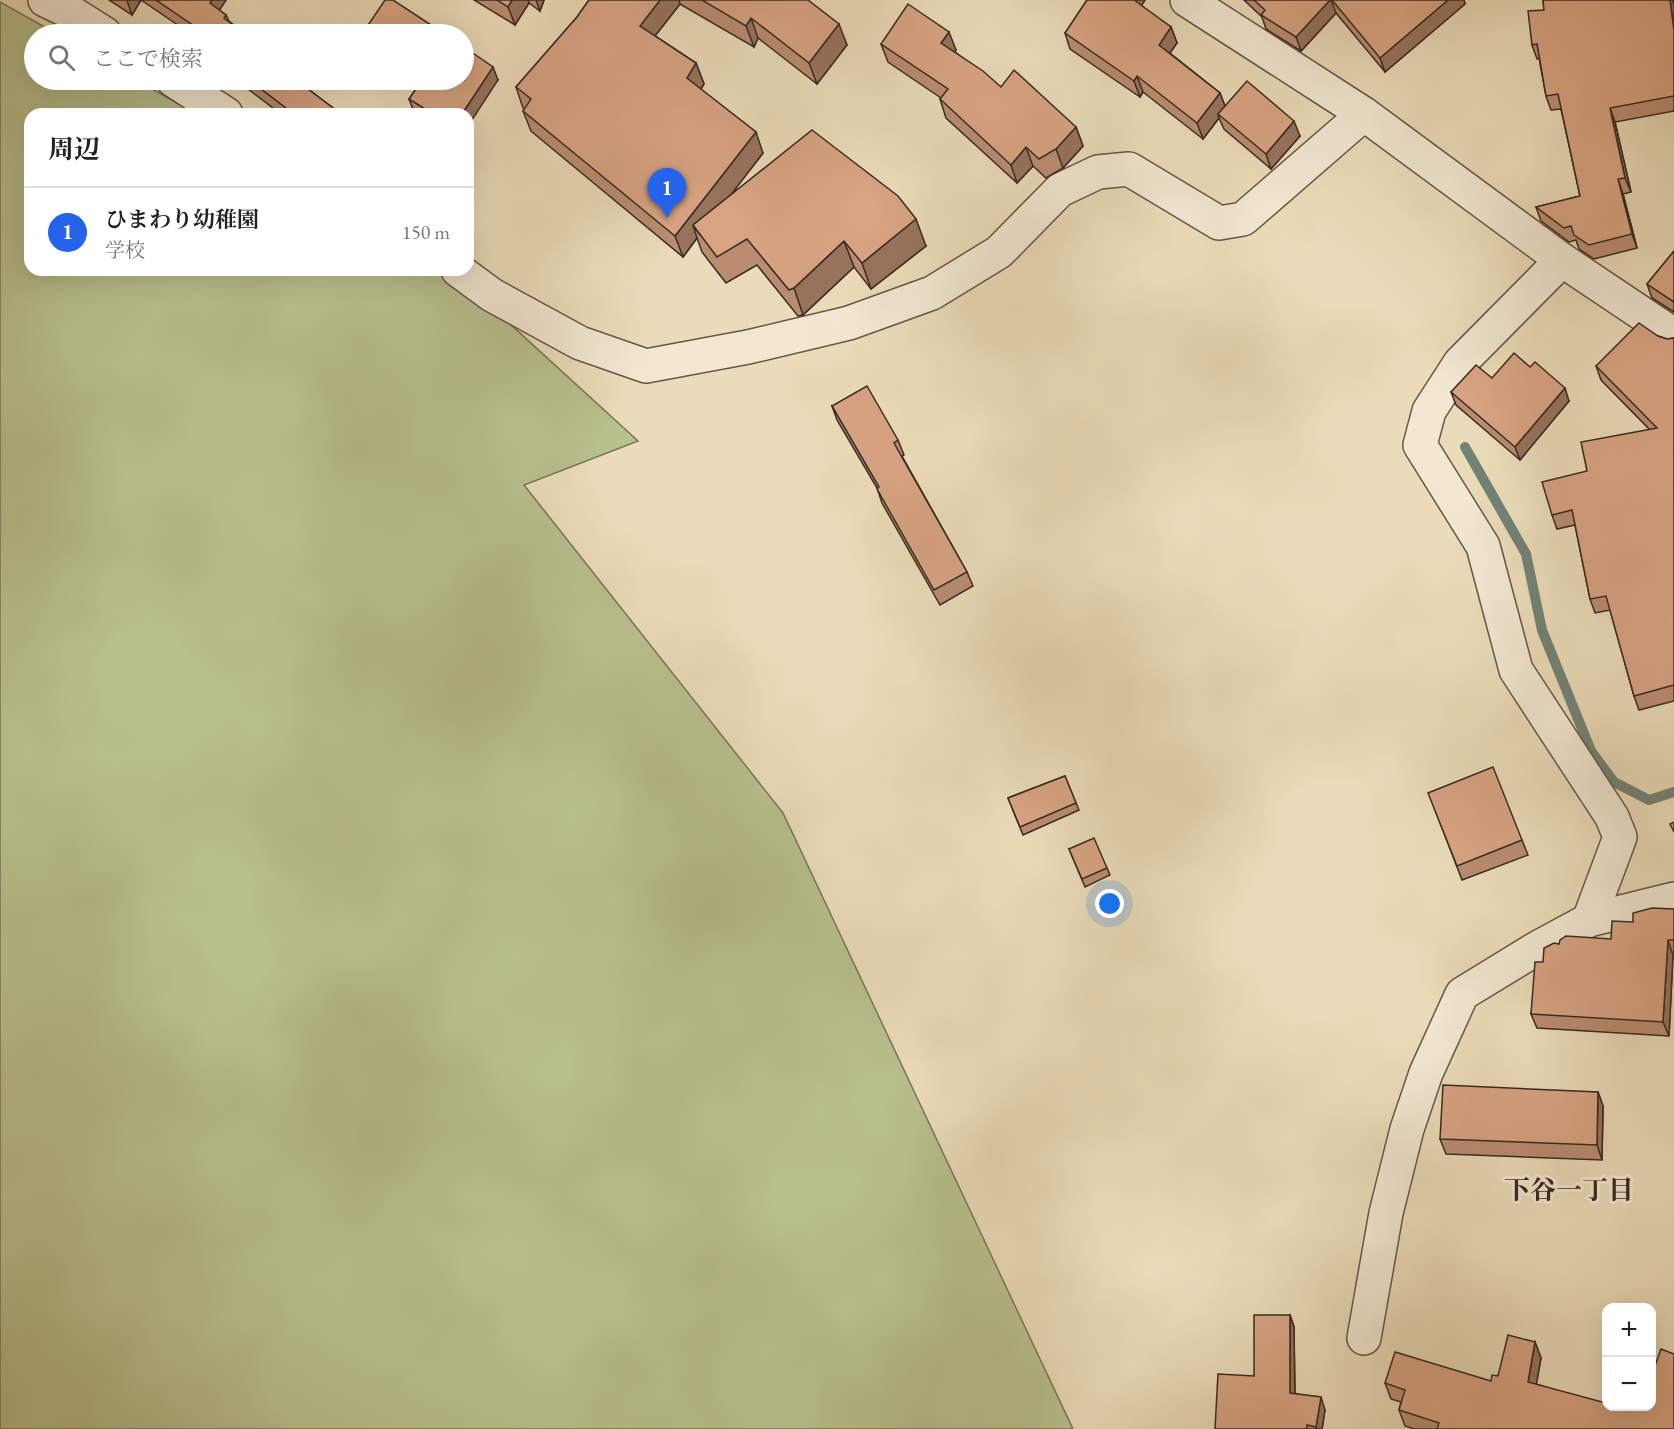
<!DOCTYPE html>
<html lang="ja">
<meta charset="utf-8">
<style>
:root{--surface:#fff;--page:#f6f6f6;--text:#222;--muted:#767676;--line:#e0e0e0;--accent:#2563eb}
body{margin:0;font-family:"EB Garamond","Noto Serif JP",serif;background:var(--page);color:var(--text)}
.controls{position:absolute;right:18px;bottom:18px;display:grid;overflow:hidden;border-radius:12px;box-shadow:0 6px 24px #0002}
.controls button{width:54px;height:54px;display:grid;place-items:center;padding:0;border:0;border-bottom:2px solid var(--line);background:var(--surface);color:var(--text);font:30px sans-serif}
.you{position:absolute;left:1110px;top:904px;width:21px;height:21px;margin:-15px;border:4px solid #fff;border-radius:50%;background:#1a73e8;box-shadow:0 0 0 9px #1a73e833}
.badge{display:grid;place-items:center;width:39px;height:39px;border-radius:50%;background:var(--accent);color:#fff;font-size:20px;font-weight:700}
.pin{position:absolute;translate:-50% -50px;filter:drop-shadow(0 2px 3px #0008)}
.pin::after{content:'';position:absolute;top:32px;width:21px;height:18px;background:inherit;clip-path:polygon(0 0,100% 0,50% 100%)}
.list{margin:0;padding:0;list-style:none}
h2{display:flex;justify-content:space-between;align-items:center;height:78px;margin:0;padding:0 24px;font-size:26px}
h2 small{font-size:20px;font-weight:400;color:var(--muted)}
.list li{display:grid;grid-template-columns:39px 1fr auto;gap:18px;align-items:center;box-sizing:border-box;height:90px;padding:0 24px;border-top:2px solid var(--line)}
.list b{display:block;font-size:22px;white-space:nowrap}
.list p{margin:0;font-size:20px;white-space:nowrap;color:var(--muted)}
.list em{font-size:20px;font-style:normal;color:var(--muted)}
.icon{flex:none;width:33px;height:33px;fill:none;stroke:currentColor;stroke-width:2;stroke-linecap:round;stroke-linejoin:round}
.map{position:relative;flex:none;width:1674px;height:1429px;overflow:hidden}
.search{position:absolute;background:var(--surface);box-shadow:0 6px 24px #0002;left:24px;top:24px;width:450px;height:66px;display:flex;align-items:center;gap:15px;box-sizing:border-box;padding:0 21px;border-radius:33px;color:var(--muted);font-size:22px}
.panel{position:absolute;background:var(--surface);box-shadow:0 6px 24px #0002;left:24px;top:108px;width:450px;height:168px;border-radius:18px}
.map>svg:first-child{display:block}
.green{fill:#b8c08e;stroke:#787558;stroke-width:1.5}
.lines{fill:none;stroke-linecap:round;stroke-linejoin:round}
.stream{stroke:#718277;stroke-width:10}
.street-casing{stroke:#645648;stroke-width:36}
.street{stroke:#f2e8d2;stroke-width:33}
.wall{fill:#ba8d71;stroke:#372a23;stroke-width:1.5}
.shaded-wall{fill:#97735c;stroke:#372a23;stroke-width:1.5}
.building{fill:#d8a483;stroke:#372a23;stroke-width:1.5}
.labels{text-anchor:middle;dominant-baseline:central;stroke-width:6;stroke-linejoin:round;paint-order:stroke}
.neighbourhood-label{font-size:26px;font-weight:bold;fill:#372a23;stroke:#f2e8d2}
</style>
<div class="map">
<svg width="1674" height="1429" viewBox="0 0 1674 1429">
<rect width="100%" height="100%" fill="#ebdcb9"/>
<filter id="stains"><feTurbulence type="fractalNoise" baseFrequency=".00333" numOctaves="4"/><feColorMatrix values="0 0 0 0 .2 0 0 0 0 .09 0 0 0 0 .02 0 0 0 .5 -.17"/></filter>
<radialGradient id="worn" r=".72"><stop offset=".6" stop-color="#630" stop-opacity="0"/><stop offset="1" stop-color="#630" stop-opacity=".3"/></radialGradient>
<polygon class="green" points="0,2 57,34 34,34 34,80 136,80 197,114 30,114 30,270 451,270 638,441 524,485 783,813 1073,1429 0,1429"/>
<g class="lines">
<polyline class="stream" points="1465,447 1526,554 1542,630 1591,751 1614,782 1649,800 1674,792"/>
<g class="street-casing">
<g id="street">
<polyline points="45,0 72,13 105,34"/>
<polyline points="1187,0 1364,114 1562,260 1674,335"/>
<polyline points="173,80 226,114"/>
<polyline points="1562,260 1460,363 1429,411 1420,445 1483,546 1516,670 1612,817 1620,837 1589,920"/>
<polyline points="458,270 492,295 580,343 646,366 748,347 849,323 932,293 999,252 1060,190 1098,172 1129,169 1219,223 1243,219 1364,114"/>
<polyline points="1364,1338 1386,1213 1407,1129 1426,1073 1462,994 1539,947 1589,920 1674,899"/>
</g>
</g>
<use href="#street" class="street"/>
</g>
<g class="wall">
<polygon points="109,0 226,0 219,10 226,15 229,21 245,34 191,34 141,0 132,15"/>
<polygon points="474,0 544,0 540,11 529,3 515,25"/>
<polygon points="589,0 808,0 847,45 817,84 758,38 754,47 680,4 655,36 696,63 704,84 701,89 763,153 731,194 926,246 871,289 854,267 803,315 798,316 757,265 726,283 702,252 697,238 683,257 531,131 523,111 525,109 523,108 516,87 577,17"/>
<polygon points="1087,0 1145,0 1141,6 1171,27 1177,43 1170,53 1220,93 1225,106 1300,136 1271,169 1224,129 1219,118 1203,139 1143,92 1140,97 1070,49 1065,33"/>
<polygon points="1244,0 1464,0 1465,4 1385,72 1336,13 1301,51 1266,29 1262,17"/>
<polygon points="1543,0 1674,0 1674,111 1615,122 1631,192 1623,194 1637,248 1594,259 1579,249 1576,240 1569,242 1541,221 1536,207 1580,196 1561,109 1551,110 1546,96 1539,58 1537,59 1532,45 1544,10"/>
<polygon points="881,44 956,50 955,52 1001,87 1076,127 1083,146 1063,168 1046,178 1033,166 1017,183 946,118 940,99 941,98 888,62"/>
<polygon points="236,80 296,80 341,114 281,114"/>
<polygon points="414,80 498,80 468,114 417,114 414,112 409,99 420,83"/>
<polygon points="1674,251 1674,312 1652,298 1647,284"/>
<polygon points="1658,336 1667,339 1674,338 1674,701 1639,710 1634,696 1610,610 1595,613 1590,599 1575,525 1557,529 1552,515 1587,471 1649,429 1601,380 1596,366"/>
<polygon points="1492,378 1569,401 1520,460 1456,405 1451,392"/>
<polygon points="832,406 898,440 904,455 902,456 967,572 973,586 940,605 882,503 877,488 837,420"/>
<polygon points="1065,776 1079,810 1023,835 1008,798"/>
<polygon points="1434,807 1522,840 1528,855 1462,880"/>
<polygon points="1069,849 1107,868 1110,875 1085,887"/>
<polygon points="1674,909 1674,955 1673,955 1669,1036 1537,1028 1531,1014 1543,962 1559,944 1611,939 1633,922"/>
<polygon points="1598,1092 1603,1106 1602,1160 1446,1154 1440,1139"/>
<polygon points="1290,1315 1294,1327 1295,1393 1325,1410 1322,1429 1215,1429 1254,1376"/>
<polygon points="1535,1342 1541,1358 1536,1384 1674,1429 1414,1429 1405,1426 1399,1410 1401,1402 1391,1399 1385,1383 1491,1381"/>
</g>
<g class="shaded-wall">
<polygon points="128,0 141,0 132,15 127,1"/>
<polygon points="212,0 226,0 215,17 210,3"/>
<polygon points="512,0 528,0 529,3 515,25 508,7"/>
<polygon points="536,0 544,0 540,11"/>
<polygon points="660,0 679,0 680,4 647,46 640,26"/>
<polygon points="1131,0 1145,0 1136,14"/>
<polygon points="1330,0 1331,0 1336,13 1301,51 1296,37"/>
<polygon points="1448,0 1464,0 1465,4 1385,72 1380,58"/>
<polygon points="1670,0 1672,0 1674,4 1674,31"/>
<polygon points="751,18 758,38 754,47 746,26"/>
<polygon points="839,24 847,45 817,84 809,63"/>
<polygon points="1171,27 1177,43 1164,61 1159,45"/>
<polygon points="949,32 956,50 948,62 941,43"/>
<polygon points="696,63 704,84 694,99 687,78"/>
<polygon points="493,67 498,80 468,126 468,114 462,114"/>
<polygon points="1137,76 1143,92 1140,97 1134,81"/>
<polygon points="1220,93 1226,109 1218,114 1219,118 1203,139 1197,123"/>
<polygon points="1610,108 1615,122 1631,192 1625,178"/>
<polygon points="1294,121 1300,136 1271,169 1266,154"/>
<polygon points="1076,127 1083,146 1063,168 1056,149"/>
<polygon points="756,132 763,153 700,235 693,225 697,238 683,257 675,236"/>
<polygon points="1026,147 1033,166 1017,183 1011,165"/>
<polygon points="1618,179 1623,194 1637,248 1632,234"/>
<polygon points="916,219 926,246 871,289 862,263"/>
<polygon points="844,241 854,267 803,315 794,288"/>
<polygon points="1565,388 1569,401 1520,460 1515,447"/>
<polygon points="1668,940 1673,955 1669,1036 1663,1022"/>
<polygon points="1598,1092 1603,1106 1602,1160 1597,1145"/>
<polygon points="1290,1315 1294,1327 1295,1405 1290,1393"/>
<polygon points="1535,1342 1541,1358 1534,1398 1528,1382"/>
<polygon points="1321,1397 1325,1410 1322,1429 1317,1429 1316,1427"/>
</g>
<g class="building">
<polygon points="156,0 212,0 210,3 226,15 224,18 245,34 206,34"/>
<polygon points="385,0 393,0 445,34 362,34"/>
<polygon points="497,0 512,0 508,7"/>
<polygon points="589,0 660,0 640,26 696,63 687,78 756,132 675,236 523,111 531,99 516,87 577,17"/>
<polygon points="702,0 808,0 839,24 809,63 751,18 746,26"/>
<polygon points="1087,0 1134,0 1171,27 1159,45 1220,93 1197,123 1137,76 1134,81 1065,33"/>
<polygon points="1254,0 1330,0 1296,37 1261,15 1265,10"/>
<polygon points="1332,0 1448,0 1380,58"/>
<polygon points="1543,0 1670,0 1674,31 1674,96 1610,108 1625,178 1618,179 1632,234 1589,245 1574,235 1571,226 1564,228 1536,207 1580,196 1558,94 1546,96 1537,44 1532,45 1528,11 1544,10"/>
<polygon points="908,4 949,32 941,43 983,71 1001,87 1014,70 1076,127 1056,149 1039,159 1026,147 1011,165 940,99 948,89 881,44"/>
<polygon points="464,47 493,67 462,114 433,114 409,99 422,80 464,80"/>
<polygon points="249,80 296,80 341,114 294,114"/>
<polygon points="1247,81 1294,121 1266,154 1218,114"/>
<polygon points="812,130 898,196 916,219 862,263 844,241 794,288 789,290 747,239 717,257 693,225"/>
<polygon points="1674,251 1674,302 1647,284"/>
<polygon points="1639,323 1658,336 1667,339 1674,338 1674,685 1634,696 1606,596 1590,599 1572,510 1552,515 1542,482 1587,471 1581,442 1657,428 1596,366"/>
<polygon points="1514,353 1530,367 1535,362 1565,388 1515,447 1451,392 1476,365 1492,378"/>
<polygon points="867,386 898,440 894,443 967,572 934,590 877,489 879,487 832,406"/>
<polygon points="1493,767 1522,840 1457,866 1428,793"/>
<polygon points="1065,776 1076,803 1020,827 1008,798"/>
<polygon points="1674,822 1674,832 1670,824"/>
<polygon points="1094,838 1107,868 1082,879 1069,849"/>
<polygon points="1652,908 1674,909 1674,940 1668,940 1663,1022 1531,1014 1535,962 1543,962 1544,948 1554,943 1559,944 1560,940 1566,936 1611,939 1612,921 1633,922 1633,913"/>
<polygon points="1443,1085 1598,1092 1597,1145 1440,1139"/>
<polygon points="1254,1315 1290,1315 1290,1393 1321,1397 1316,1427 1307,1425 1307,1429 1215,1429 1218,1374 1254,1376"/>
<polygon points="1508,1335 1535,1342 1528,1382 1606,1403 1606,1407 1620,1407 1634,1410 1635,1407 1652,1407 1652,1374 1661,1349 1674,1354 1674,1429 1437,1429 1439,1423 1399,1410 1405,1390 1385,1383 1395,1352 1491,1381 1492,1375 1498,1376"/>
</g>
<g class="labels">
<g class="neighbourhood-label">
<text x="1569" y="1190">下谷一丁目</text>
</g>
</g>
<rect width="100%" height="100%" filter="url(#stains)"/>
<rect width="100%" height="100%" fill="url(#worn)"/>
</svg>
<div class="controls">
<button>+</button>
<button>−</button>
</div>
<div class="you"></div>
<div class="pin badge" style="left:667px;top:218px">1</div>
<div class="search"><svg class="icon" aria-label="search" viewBox="0 0 24 24"><circle cx="10" cy="10" r="6"/><path d="M15 15l6 6"/></svg>ここで検索</div>
<section class="panel">
<h2>周辺<small></small></h2>
<ul class="list">
<li><span class="badge">1</span><div><b>ひまわり幼稚園</b><p>学校</p></div><em>150 m</em></li>
</ul>
</section>
</div>
